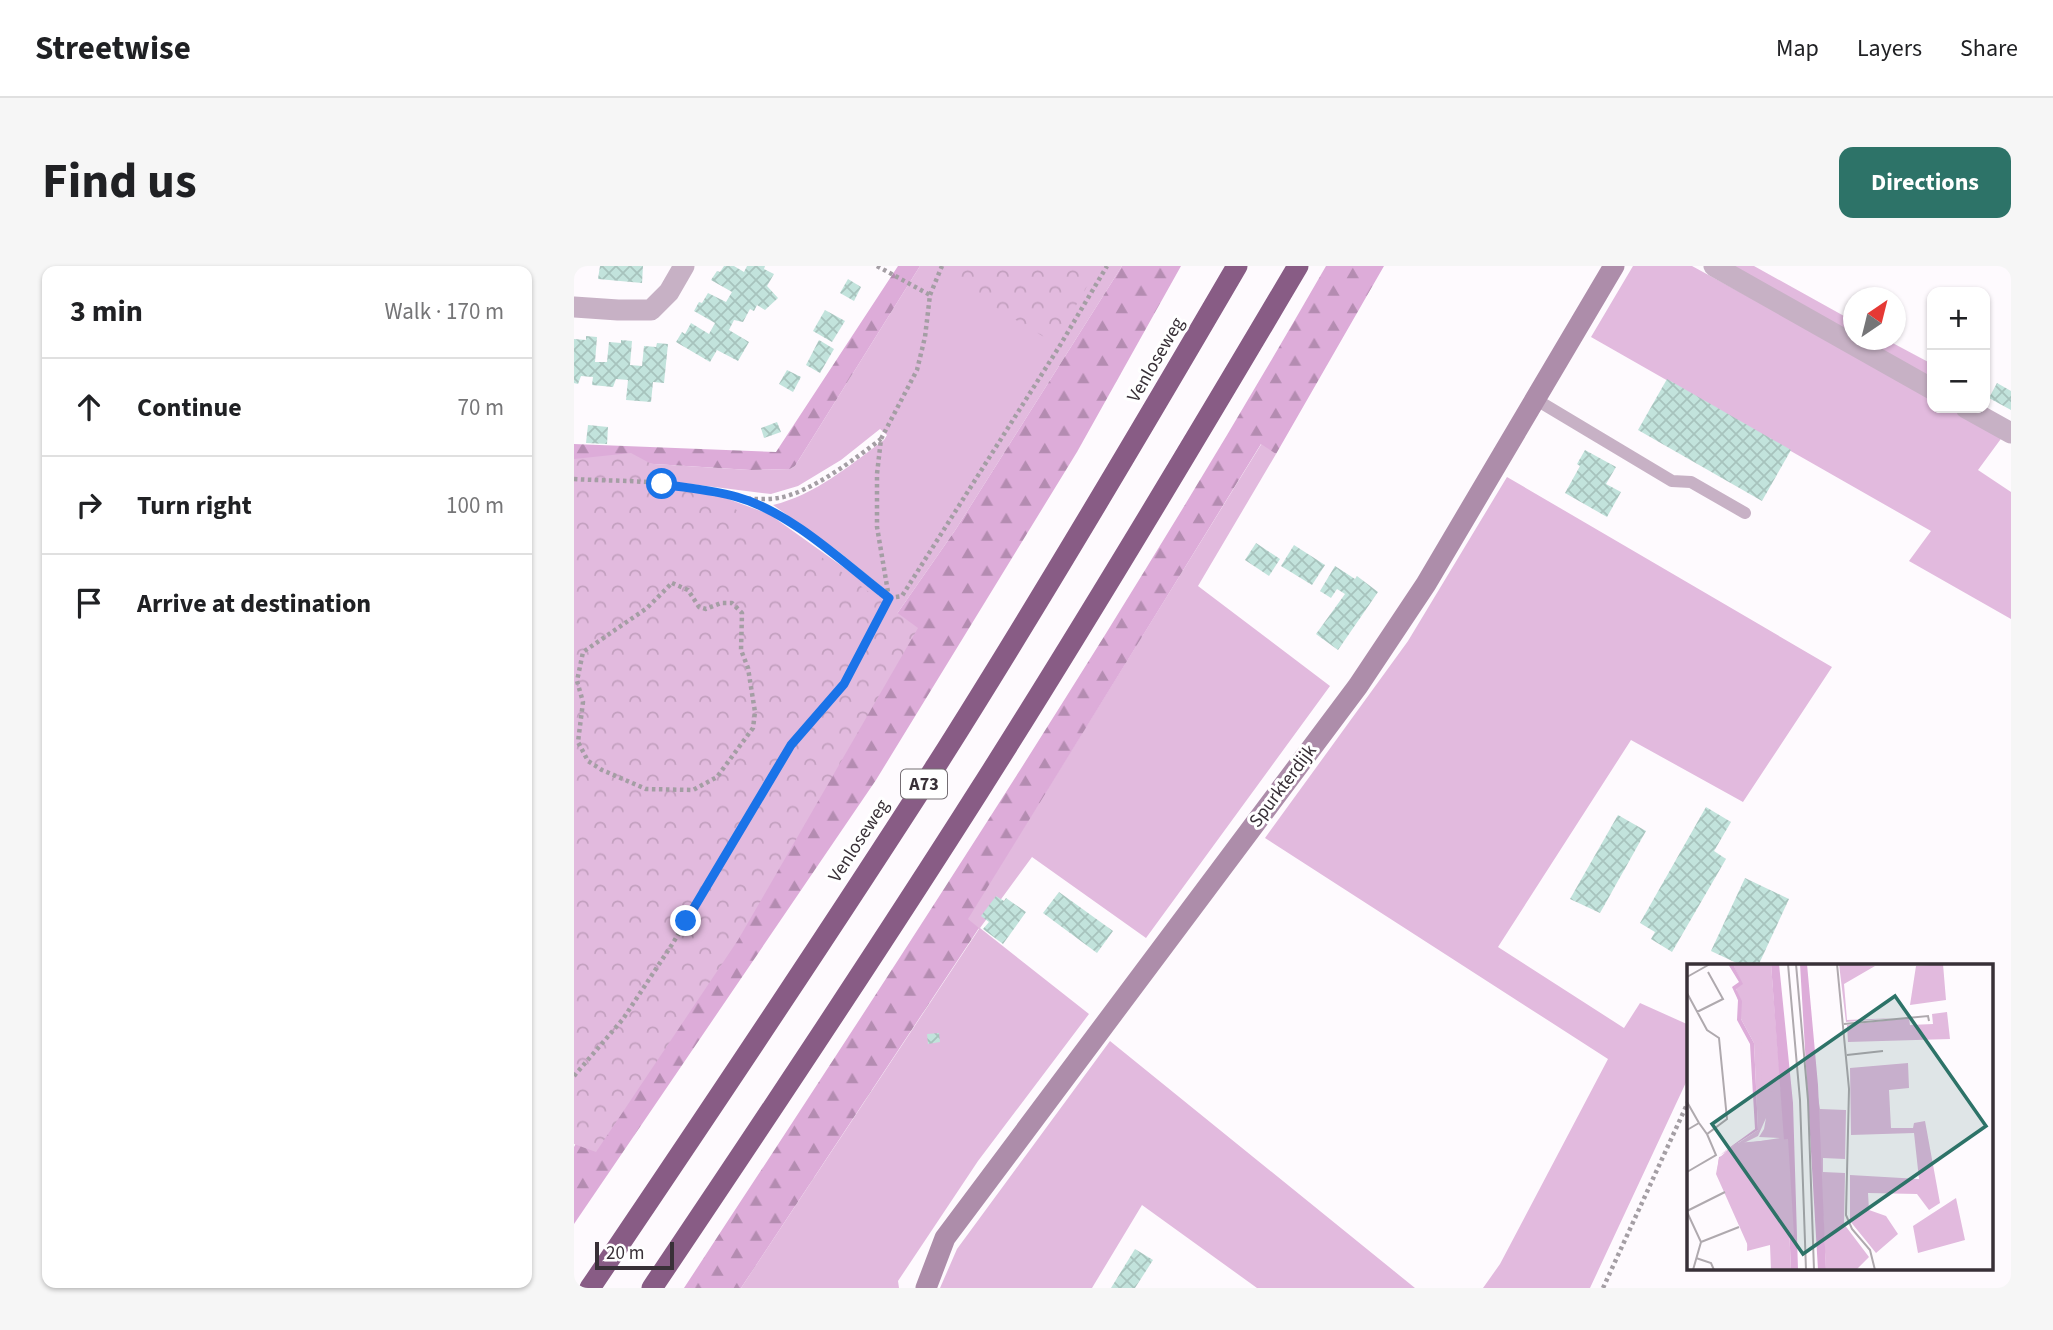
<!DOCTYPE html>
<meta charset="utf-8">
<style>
:root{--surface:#fff;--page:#f6f6f6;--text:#202124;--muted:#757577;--line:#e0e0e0;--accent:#2d7368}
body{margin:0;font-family:"Source Sans 3",sans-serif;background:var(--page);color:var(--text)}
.controls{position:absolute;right:21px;top:21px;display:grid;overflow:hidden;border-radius:14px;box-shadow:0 2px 5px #0004}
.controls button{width:63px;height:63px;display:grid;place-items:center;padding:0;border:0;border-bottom:2px solid var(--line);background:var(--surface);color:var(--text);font:35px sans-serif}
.compass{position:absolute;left:1269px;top:21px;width:63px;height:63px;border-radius:50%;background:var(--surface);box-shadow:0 2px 5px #0004;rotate:35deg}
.scale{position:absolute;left:21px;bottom:18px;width:79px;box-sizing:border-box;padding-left:7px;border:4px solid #383037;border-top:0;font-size:19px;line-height:24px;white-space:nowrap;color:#383037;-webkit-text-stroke:5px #fff;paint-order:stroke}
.stop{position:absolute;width:21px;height:21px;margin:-16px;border:5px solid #1a73e8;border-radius:50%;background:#fff}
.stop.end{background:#1a73e8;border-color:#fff;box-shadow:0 2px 7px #0008}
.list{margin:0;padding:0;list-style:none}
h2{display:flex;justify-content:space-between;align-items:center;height:91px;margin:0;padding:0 28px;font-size:30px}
h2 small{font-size:23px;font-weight:400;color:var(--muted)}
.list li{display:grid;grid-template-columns:46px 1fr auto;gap:21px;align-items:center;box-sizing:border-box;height:98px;padding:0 28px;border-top:2px solid var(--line)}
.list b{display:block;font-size:26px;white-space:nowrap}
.list em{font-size:23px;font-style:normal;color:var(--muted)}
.icon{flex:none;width:38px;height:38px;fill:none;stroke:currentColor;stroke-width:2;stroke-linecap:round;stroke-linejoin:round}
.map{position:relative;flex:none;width:1437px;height:1022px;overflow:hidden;border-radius:14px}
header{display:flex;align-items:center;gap:42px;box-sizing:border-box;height:98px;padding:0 35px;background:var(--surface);border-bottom:2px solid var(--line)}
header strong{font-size:33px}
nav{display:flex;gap:38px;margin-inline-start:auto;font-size:24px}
.intro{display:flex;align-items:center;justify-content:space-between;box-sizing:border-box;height:168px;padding:0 42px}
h1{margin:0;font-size:49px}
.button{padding:18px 32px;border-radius:14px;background:var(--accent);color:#fff;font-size:24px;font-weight:700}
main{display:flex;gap:42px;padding:0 42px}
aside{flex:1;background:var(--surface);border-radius:14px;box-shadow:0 2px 5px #0004}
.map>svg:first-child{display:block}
.grass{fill:#e2bade}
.forest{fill:url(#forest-firs)}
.park{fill:url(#park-crowns)}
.building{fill:url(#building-cross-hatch)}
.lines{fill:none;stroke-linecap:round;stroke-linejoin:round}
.path{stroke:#a49ea4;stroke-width:4.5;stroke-dasharray:3.5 3.5;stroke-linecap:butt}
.lane{stroke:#c7b1c5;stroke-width:12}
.street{stroke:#c7b1c5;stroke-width:21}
.secondary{stroke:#ad8daa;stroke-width:21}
.highway{stroke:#885c85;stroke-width:21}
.route{stroke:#1a73e8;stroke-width:9}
.labels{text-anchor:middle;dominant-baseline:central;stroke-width:6;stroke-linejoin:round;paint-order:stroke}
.shield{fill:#fff;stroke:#746e73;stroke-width:2}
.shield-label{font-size:18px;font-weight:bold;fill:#383037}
.street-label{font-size:19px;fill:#383037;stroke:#fff}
.inset-road{fill:none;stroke:#afa9ae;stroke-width:2}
.view{fill:#2d7368;fill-opacity:0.15;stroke:#2d7368;stroke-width:3.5}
.inset-edge{fill:none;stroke:#383037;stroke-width:3.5}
</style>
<header>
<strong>Streetwise</strong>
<nav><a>Map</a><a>Layers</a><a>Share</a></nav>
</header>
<div class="intro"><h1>Find us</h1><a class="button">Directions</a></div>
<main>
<aside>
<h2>3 min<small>Walk · 170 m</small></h2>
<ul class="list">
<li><svg class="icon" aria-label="ahead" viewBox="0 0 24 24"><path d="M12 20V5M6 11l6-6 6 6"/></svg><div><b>Continue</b></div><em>70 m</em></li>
<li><svg class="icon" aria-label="right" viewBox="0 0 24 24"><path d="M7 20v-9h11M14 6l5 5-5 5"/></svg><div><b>Turn right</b></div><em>100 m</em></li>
<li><svg class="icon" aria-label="arrive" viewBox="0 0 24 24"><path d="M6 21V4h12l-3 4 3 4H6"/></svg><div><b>Arrive at destination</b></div></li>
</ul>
</aside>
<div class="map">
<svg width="1437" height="1022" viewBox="0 0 1437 1022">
<defs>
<pattern id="forest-firs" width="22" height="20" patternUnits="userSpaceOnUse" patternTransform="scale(1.75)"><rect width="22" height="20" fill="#ddacd9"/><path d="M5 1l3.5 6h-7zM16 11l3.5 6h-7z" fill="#b48cb1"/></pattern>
<pattern id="park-crowns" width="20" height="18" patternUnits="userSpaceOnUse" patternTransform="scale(1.75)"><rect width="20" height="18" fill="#e2bade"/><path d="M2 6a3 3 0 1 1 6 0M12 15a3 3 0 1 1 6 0" fill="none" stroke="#c3a0bf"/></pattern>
<pattern id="building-cross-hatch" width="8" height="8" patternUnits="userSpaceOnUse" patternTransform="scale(1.75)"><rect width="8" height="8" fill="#c2e3dc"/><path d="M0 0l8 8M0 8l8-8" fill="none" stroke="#a7c3bd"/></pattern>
</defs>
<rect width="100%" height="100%" fill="#fefafe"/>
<g class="grass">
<path d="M 346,0 L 548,0 L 382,263 L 318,355 L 113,225 L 143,229 L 195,248 L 300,323 L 305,330 L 309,322 L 264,285 L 199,239 C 241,229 276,199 310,174 L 313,169 L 306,163 L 267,194 L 224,220 L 197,228 L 77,213 L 0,193 L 176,204 L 216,203 L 221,200 Z"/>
<polygon points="1059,0 1118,0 1358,131 1358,142 1378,142 1429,170 1404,204 1437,226 1437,353 1335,295 1357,265 1017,71"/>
<polygon points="1151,0 1180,0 1279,55 1280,74 1313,74 1358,98 1358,119"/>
<polygon points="688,177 702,188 624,320 756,420 572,672 458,591 406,662 515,748 404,895 324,1015 325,1022 167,1022 405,663 393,653"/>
<polygon points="933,211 1258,401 1169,536 1057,474 924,681 1050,762 1066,737 1115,759 1115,810 1016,1022 909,1022 926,998 1034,793 691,572 834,375"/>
<polygon points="536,775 841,1022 683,1022 568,939 518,1022 366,1022 383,983"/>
</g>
<g class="forest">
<polygon points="324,0 346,0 221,200 216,203 176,204 0,193 0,178 202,186"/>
<polygon points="548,0 607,0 503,186 302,514 0,958 0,881 10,861 0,364 318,355 382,263"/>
<path d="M 752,0 L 810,0 L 702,188 L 687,178 L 394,653 L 405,662 L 167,1022 L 110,1022 C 330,686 552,349 752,0 Z"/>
</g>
<g class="park">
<polygon points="388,0 525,0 480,77 381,17"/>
<polygon points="57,187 239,285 344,362 164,674 22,886 0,878 0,193"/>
</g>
<g class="building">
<polygon points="26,0 69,0 68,17 24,13"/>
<polygon points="150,0 160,0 170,6 173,0 191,0 190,3 200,8 193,20 204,32 191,44 183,39 180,45 176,43 169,56 160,54 155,64 175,76 164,95 143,84 136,96 102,76 108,66 111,68 117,57 135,68 141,57 120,45 125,36 128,37 134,27 152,36 158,26 137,14 143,5 146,6"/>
<polygon points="274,13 287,21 280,35 266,27"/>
<polygon points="251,44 271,55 258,76 239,65"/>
<polygon points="12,70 23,71 21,96 33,96 35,76 47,77 47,74 58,75 56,99 68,100 70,80 82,81 83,77 94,78 90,117 79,116 77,136 52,134 54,114 42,113 39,121 18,119 19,111 7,110 4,118 0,117 0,73 12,74"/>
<polygon points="245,74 260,83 246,107 232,99"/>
<polygon points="213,104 227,111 219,126 205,118"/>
<polygon points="1093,113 1217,184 1188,235 1064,164"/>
<polygon points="1423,117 1437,125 1437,144 1415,132"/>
<polygon points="203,156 207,166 190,172 187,162"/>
<polygon points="14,159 34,161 33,178 12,177"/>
<polygon points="1011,184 1042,201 1032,218 1047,226 1033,251 991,227 1006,200 1003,198"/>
<polygon points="682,277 706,293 695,310 671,294"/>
<polygon points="720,279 751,299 738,319 707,300"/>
<polygon points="761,300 781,313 783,310 804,326 764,384 742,368 771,328 763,323 757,332 746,325"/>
<polygon points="1132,541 1157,556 1140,585 1152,593 1098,686 1077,673 1081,666 1066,657"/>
<polygon points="1044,549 1072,565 1026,647 996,633"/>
<polygon points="1171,612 1215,633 1184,700 1169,700 1137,685"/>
<polygon points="485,626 539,665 523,687 469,647"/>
<polygon points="422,630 430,635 432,632 452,646 429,678 409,663 415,656 407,650"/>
<polygon points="365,767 366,776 354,778 353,768"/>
<polygon points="561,983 579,994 561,1022 537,1022"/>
</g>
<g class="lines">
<g class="path">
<polyline points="303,0 356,29"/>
<path d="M 0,213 C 30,215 62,214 92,218 C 128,224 167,237 204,232 C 236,227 281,193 307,173"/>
<polyline points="166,232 214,254 314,332"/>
<polygon points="98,317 114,324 125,341 132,343 147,337 158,337 168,347 167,384 174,402 181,446 179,462 143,511 119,524 72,523 28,504 14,495 4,476 9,436 3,415 9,386 73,342"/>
<polyline points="315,332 328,330 485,81 533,0"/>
<polyline points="0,810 49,753 99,677 217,479 270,418 315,332 303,261 303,208 307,173 343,104 351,71 356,29 368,0"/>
<polyline points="1029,1022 1115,834"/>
</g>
<polyline class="lane" points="961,133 1098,215 1117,216 1171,247"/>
<g class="street">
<polyline points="1140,0 1358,123"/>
<polyline points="0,41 44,44 77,44 95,26 110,0"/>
<polyline points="1392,142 1437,167"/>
</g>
<polyline class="secondary" points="352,1022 371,972 784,420 852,318 1040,0"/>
<g class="highway">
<path d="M 16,1022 C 133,849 249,676 362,500 C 466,336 565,168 663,0"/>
<path d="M 78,1022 C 189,857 299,692 405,525 C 515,352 620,176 724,0"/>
</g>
</g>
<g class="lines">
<path class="route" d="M 88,218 C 113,222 139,224 163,231 C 217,246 271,298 315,332 L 270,418 L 217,479 L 112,655"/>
</g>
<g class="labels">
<rect class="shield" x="327" y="503.5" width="46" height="29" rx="5"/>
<g class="shield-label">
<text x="350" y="518">A73</text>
</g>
<g class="street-label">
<text transform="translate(582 94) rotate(-60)">Venloseweg</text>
<text transform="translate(709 520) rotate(-53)">Spurkterdijk</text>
<text transform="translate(285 575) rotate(-57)">Venloseweg</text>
</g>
</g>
<g transform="translate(1113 698)">
<rect width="306" height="306" fill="#fefafe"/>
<path d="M 46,0 L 84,0 L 98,177 L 60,179 L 93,174 L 72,173 L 77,165 L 79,154 L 71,172 L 33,191 L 71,166 L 67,79 L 54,55 L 49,24 L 55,20 ZM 152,0 L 188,2 L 157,20 L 160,56 L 209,54 L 159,58 ZM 256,0 L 259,36 L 223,41 L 229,2 ZM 260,48 L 263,75 L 161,78 L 160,61 L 222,54 L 223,61 L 246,60 L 245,50 ZM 221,99 L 222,124 L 202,126 L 204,164 L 226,164 L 227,159 L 238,157 L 253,239 L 242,246 L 230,230 L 181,229 L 182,246 L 199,252 L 211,270 L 189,289 L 163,257 L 163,211 L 232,215 L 227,169 L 164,171 L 163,104 ZM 129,121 L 133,145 L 159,146 L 158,195 L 136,194 L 136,208 L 158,209 L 157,260 L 182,293 L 169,306 L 139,306 ZM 62,234 L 102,262 L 104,306 L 84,306 L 83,281 L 60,287 ZM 269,234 L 278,276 L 231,289 L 226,262 Z" fill="#e2bade"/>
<path d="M 41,0 L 46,0 L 56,20 L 49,25 L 55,37 L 54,55 L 67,79 L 71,166 L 35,189 L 68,165 L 63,80 L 50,56 L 51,36 L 45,23 L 52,18 ZM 84,0 L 92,0 L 106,139 L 111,306 L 104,306 L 102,262 L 62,234 L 61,278 L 30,209 L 32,193 L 97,176 ZM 113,0 L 120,0 L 131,121 L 139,306 L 131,306 Z" fill="#ddacd9"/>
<path d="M 74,73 L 89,73 L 93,127 L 75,128 ZM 101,175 L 107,271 L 62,284 L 29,210 L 32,194 L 49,179 Z" fill="#e2bade"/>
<path class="inset-road" d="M 101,0 L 113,136 L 119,306M 109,0 L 121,136 L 127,306M 150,0 L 162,125 L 159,251 L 165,265 L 183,286 L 188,306M 0,13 L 23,0M 0,29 L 20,66 L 32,74 L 40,155 L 20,170 L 12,159 L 0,166M 10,48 L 36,35 L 21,8M 157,60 L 241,52 L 242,57M 160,91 L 196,87M 0,138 L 12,159M 0,208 L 29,191 L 20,170M 0,247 L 38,228M 0,248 L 14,278 L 6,306M 14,278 L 52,263M 9,294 L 24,299 L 27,306"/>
<path class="view" d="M 208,32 L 299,162 L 116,290 L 25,160 Z"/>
<rect width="306" height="306" class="inset-edge"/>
</g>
</svg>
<div class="controls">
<button>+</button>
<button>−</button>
</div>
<svg class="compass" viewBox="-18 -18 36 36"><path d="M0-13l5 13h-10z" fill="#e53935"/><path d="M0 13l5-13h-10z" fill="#757577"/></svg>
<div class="scale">20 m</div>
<div class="stop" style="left:88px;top:218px"></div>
<div class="stop end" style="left:112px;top:655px"></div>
</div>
</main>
